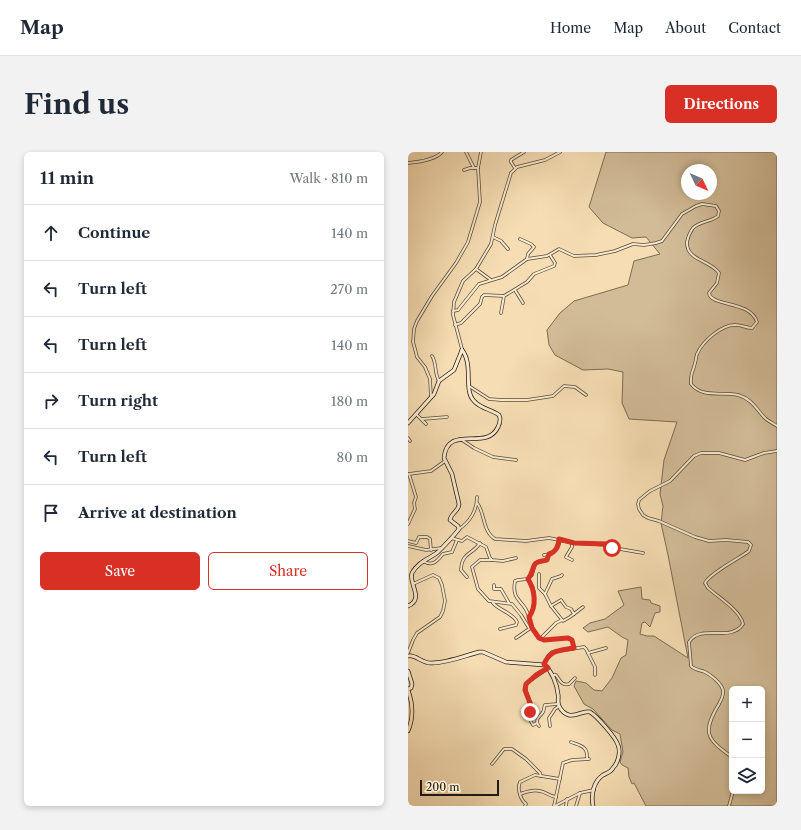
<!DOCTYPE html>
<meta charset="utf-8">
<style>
:root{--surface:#fff;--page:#f2f2f3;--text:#1f2937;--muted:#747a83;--line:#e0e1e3;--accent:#d93025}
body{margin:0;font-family:"Libre Caslon Text",serif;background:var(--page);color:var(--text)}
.controls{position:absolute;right:12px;bottom:12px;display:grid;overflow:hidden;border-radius:6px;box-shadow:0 2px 6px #0003}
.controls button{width:36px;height:36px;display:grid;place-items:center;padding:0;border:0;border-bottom:1px solid var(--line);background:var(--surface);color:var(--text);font:20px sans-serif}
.compass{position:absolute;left:273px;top:12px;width:36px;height:36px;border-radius:50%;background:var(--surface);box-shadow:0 2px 6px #0003;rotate:134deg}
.scale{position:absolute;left:12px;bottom:10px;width:79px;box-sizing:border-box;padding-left:4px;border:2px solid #241c12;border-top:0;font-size:11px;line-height:14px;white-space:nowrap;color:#241c12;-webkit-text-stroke:3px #f9e9ce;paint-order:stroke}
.stop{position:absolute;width:12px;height:12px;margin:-9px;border:3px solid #d93025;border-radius:50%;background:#fff}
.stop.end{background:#d93025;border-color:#fff;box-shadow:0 1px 4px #0008}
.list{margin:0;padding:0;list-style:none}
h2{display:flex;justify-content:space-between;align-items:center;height:52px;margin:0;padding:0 16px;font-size:17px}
h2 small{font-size:13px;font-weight:400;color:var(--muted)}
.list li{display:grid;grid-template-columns:26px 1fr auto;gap:12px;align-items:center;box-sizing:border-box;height:56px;padding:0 16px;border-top:1px solid var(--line)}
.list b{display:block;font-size:15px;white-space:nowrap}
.list em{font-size:13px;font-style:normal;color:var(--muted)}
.actions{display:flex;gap:8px;padding:12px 16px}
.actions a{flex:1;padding:9px 0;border:1px solid var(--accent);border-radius:6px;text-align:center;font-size:14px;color:var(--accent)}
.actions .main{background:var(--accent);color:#fff}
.icon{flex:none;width:22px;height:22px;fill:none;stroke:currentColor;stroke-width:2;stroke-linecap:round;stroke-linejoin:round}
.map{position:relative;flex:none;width:369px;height:654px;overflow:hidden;border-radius:6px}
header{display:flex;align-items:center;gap:24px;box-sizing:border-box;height:56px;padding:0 20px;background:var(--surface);border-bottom:1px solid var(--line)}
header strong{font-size:19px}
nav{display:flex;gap:22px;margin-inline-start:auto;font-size:14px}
.intro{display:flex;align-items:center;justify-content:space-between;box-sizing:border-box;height:96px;padding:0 24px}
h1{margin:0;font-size:28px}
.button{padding:10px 18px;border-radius:6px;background:var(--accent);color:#fff;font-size:14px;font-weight:700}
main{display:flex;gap:24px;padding:0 24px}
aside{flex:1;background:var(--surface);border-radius:6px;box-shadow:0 2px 6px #0003}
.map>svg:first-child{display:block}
.green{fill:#d2bc98;stroke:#7b6c55;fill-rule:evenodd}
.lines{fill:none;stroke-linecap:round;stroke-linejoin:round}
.street-casing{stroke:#584c3a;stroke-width:3.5}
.secondary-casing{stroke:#241c12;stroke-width:4.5}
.primary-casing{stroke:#241c12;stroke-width:4.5}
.street{stroke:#f9e9ce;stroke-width:2}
.secondary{stroke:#f9e9ce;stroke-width:3}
.primary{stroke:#f6ddb3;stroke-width:3}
.route{stroke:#d93025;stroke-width:5}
</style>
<header>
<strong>Map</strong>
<nav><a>Home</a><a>Map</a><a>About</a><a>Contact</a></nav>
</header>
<div class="intro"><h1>Find us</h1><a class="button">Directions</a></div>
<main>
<aside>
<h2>11 min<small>Walk · 810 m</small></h2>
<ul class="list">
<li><svg class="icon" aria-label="ahead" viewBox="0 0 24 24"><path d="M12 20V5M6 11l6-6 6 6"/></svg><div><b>Continue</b></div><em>140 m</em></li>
<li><svg class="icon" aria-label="left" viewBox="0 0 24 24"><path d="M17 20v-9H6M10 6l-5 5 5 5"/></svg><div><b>Turn left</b></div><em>270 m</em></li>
<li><svg class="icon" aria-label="left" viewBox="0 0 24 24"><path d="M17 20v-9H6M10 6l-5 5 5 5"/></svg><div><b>Turn left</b></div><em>140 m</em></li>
<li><svg class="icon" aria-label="right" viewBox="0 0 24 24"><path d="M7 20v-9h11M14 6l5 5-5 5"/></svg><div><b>Turn right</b></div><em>180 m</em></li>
<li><svg class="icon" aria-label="left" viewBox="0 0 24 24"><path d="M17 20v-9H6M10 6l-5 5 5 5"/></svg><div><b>Turn left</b></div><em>80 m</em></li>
<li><svg class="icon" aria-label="arrive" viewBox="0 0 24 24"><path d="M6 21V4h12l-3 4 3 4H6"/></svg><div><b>Arrive at destination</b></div></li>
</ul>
<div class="actions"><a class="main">Save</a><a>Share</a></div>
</aside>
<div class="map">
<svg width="369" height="654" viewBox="0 0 369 654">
<rect width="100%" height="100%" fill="#f6ddb3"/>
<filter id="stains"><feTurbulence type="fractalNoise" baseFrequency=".005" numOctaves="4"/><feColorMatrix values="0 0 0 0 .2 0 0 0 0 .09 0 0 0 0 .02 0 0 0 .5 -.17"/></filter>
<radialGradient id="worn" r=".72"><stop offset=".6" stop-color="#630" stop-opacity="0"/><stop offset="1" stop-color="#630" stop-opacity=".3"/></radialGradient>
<path class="green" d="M 198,0 L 369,0 L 369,654 L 238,654 L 226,631 L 224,632 L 221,625 L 220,616 L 214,613 L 212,610 L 215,600 L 212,582 L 204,578 L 185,557 L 176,552 L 166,534 L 168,529 L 178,531 L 186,538 L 194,539 L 204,526 L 213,506 L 218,503 L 220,488 L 214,485 L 200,475 L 180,480 L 175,476 L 182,471 L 197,467 L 216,453 L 210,439 L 233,435 L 234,447 L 242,448 L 243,451 L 252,454 L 252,460 L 247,461 L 242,475 L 237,470 L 234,471 L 232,482 L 239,484 L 246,484 L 280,506 L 260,403 L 253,371 L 255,354 L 252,342 L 256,308 L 269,270 L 221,267 L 214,251 L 215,220 L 200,217 L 175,218 L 147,203 L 141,193 L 139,178 L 152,161 L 166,149 L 220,133 L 226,109 L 252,102 L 238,85 L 224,86 L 195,71 L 181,55 ZM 279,18 L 303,18 L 303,42 L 279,42 ZM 324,537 L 354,537 L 354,639 L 324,639 Z"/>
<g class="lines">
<g class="street-casing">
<g id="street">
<polyline points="58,0 66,16"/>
<path d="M 0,11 C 11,10 27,8 34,0"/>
<polyline points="107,16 103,10 103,8 116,0"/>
<polyline points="56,18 62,16 70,16"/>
<polyline points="85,85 93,89 100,97"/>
<polyline points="112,87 123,92 126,95 120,102 119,107"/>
<polyline points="68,117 83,128"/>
<polyline points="107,138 115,151"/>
<path d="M 45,159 L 50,158 L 71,132 L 94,125 L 119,107 L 139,104 L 151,97 L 166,104 L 188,103 L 207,99 L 225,92 L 236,93 L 248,91 L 254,89 L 274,62 L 288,54 L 294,52 L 308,54 L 311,59 L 310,64 C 303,70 292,69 285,76 C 282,80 280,85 279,90 C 278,109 303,108 311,121 L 309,131 L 301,141 C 303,155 342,148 349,170 L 344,176 C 338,176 334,173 328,173 C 314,172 295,189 289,202 C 288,205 288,208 287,211 C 285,221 282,220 283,232 C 295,247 314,239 330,243 C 345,247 349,259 358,267 C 362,270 366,272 369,274"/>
<polyline points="93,161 96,144 119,130 126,122 146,114 147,111 142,103"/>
<polyline points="47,173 53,171 72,152 74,145 76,143 96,144"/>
<polyline points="54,197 45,163 46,150 55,129 68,117 83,92 87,73 103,21 109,15 137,8 152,0"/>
<path d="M 24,204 C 29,211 26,221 31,229"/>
<polyline points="61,234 81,247 93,248 119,248 145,244 156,234 167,235 178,243"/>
<polyline points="23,245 22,227 17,215 9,205 7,197 5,190 6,177 9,169 24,144 48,111 60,90 72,50 70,16 73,0"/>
<polyline points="8,262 18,272"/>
<polyline points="14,267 39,265"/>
<polyline points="0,286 2,289"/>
<polyline points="54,288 66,296 85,305 108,308"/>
<polyline points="1,322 23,319 37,309"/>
<path d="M 69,351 C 77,360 74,379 87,387 L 118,389 L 141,386 L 166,391 L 200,393 L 206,396 L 235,401"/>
<polyline points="0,372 7,357 6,351 8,345 1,322"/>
<path d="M 51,377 C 62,370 69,358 69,345"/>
<polyline points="43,386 54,389 59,385 78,395 82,406 84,408 95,409 108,406"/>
<polyline points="0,389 8,391 11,385 19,385 22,387 23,398"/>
<polyline points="0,394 18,398 34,396"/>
<path d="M 136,403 C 145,402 151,397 151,387"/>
<polyline points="84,408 72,408 64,415 70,437 81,449 104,452 113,463 121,476"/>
<polyline points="164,408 158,405 164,395 164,390"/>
<path d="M 15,409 C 25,415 29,409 35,402 L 44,400 L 49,388"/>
<polyline points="131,422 131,436 137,442"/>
<polyline points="154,423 153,424 144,427 137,442 143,454 155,469 162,465 175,455"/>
<path d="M 59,425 L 53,418 C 54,399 65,403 72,391"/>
<path d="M 119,427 C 129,435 128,455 121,465 C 117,448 103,450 107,429 L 110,428 Z"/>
<path d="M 120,427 L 124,423 L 127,412 C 132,408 140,411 141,402"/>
<polyline points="86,433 86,437 93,437 101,451"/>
<path d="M 85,451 C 92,459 105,461 109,470 L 108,473 L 92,477"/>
<polyline points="143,454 153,448 158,455 163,457 166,462"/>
<polyline points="121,465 124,476 131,486 136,488 160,486 164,488 166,496"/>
<polyline points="108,486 124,475"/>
<polyline points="132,487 148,471 154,468"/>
<polyline points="0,501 5,488 9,481 32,465 35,459 37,449 34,433 31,426 25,423 5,432"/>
<polyline points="180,501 198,496"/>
<polyline points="136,512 140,504 144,500 176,495 178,497 187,515 187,523"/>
<path d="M 144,523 L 148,523 C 152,528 153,534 161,532 L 167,526"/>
<path d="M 129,571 L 125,573 C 120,566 122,563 124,556 C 122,547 115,539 119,531 L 140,516"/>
<path d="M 131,574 C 126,567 132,565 135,560 C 136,558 136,555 137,553 L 150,552"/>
<polyline points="142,574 141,566 147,557 151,554"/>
<path d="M 163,590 C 173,594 180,594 179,607"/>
<path d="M 324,605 C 298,587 294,580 311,552 C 313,548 316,543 315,538 C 313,531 303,523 297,520 C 292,518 287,518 283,514 L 281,490 C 293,471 323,491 335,472 C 332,458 310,445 300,436 L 297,431 C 302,421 332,406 341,399 L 343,393 L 340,390 L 318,388 L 301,389 L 287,385 L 251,369 L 240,366 L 235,363 L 231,357 L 230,352 L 231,348 L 242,339 L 262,329 L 286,304 L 293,301 L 311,301 L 337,308 L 356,301 L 369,299"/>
<polyline points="84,612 96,597 104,597 118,607 132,621 133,624"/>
<path d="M 112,642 C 118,640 125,637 132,639 C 138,640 141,644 148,645"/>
<path d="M 117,654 L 118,652 C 112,647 109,637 112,630 L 127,623 L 152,627"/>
<polyline points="146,654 155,611 164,608 181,607"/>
<polyline points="147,654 172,641 186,638"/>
<polyline points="158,654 159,647"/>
<polyline points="168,654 172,641"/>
<polyline points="321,654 325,639"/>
</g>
</g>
<g class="secondary-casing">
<g id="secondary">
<polyline points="0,271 26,242 31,229 46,218 54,198"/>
<path d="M 0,454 C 17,447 0,431 4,421 C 10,410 21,407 30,400 C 37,393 45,385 51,377 L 50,374 L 42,368 C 43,361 51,359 51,352 L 44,322 L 36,306 C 39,271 79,300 90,275 C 92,271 93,267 91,263 C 83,257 73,257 66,249 C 55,238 66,213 54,198"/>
<path d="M 0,504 C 8,502 14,512 24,511 C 39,511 56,504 71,500 L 75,500 L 98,510 L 137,513 C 144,520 149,532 150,542 C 151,546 149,550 151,554 C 153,558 157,562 161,563 C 169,565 175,558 182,560 C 189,564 208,586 210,593 C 213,600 210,611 205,616 C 203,620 199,621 195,623 C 185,630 183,643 185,654"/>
<polyline points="0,519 4,532 3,536 0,537"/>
</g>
</g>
<g class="primary-casing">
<path id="primary" d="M 0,538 C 5,552 6,565 0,579"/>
</g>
<use href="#street" class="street"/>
<use href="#secondary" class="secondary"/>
<use href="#primary" class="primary"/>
</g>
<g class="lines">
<path class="route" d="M 122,560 L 124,556 L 117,538 L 118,532 L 128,523 L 140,516 L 136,512 C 143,497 151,499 166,496 L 164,488 L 160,486 L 136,488 L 131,486 L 124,476 L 121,465 C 129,454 127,438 120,427 C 125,421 124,416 127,412 C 129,409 136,409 139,408 L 141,402 C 147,401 151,394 151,387 L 166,391 L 199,392 L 204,396"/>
</g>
<rect width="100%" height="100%" filter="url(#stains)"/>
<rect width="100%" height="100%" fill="url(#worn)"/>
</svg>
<div class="controls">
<button>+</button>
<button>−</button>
<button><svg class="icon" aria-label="layers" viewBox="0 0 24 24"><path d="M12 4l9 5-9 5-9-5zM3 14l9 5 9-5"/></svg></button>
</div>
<svg class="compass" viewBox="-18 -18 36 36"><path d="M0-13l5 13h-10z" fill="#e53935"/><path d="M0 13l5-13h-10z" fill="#747a83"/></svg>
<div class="scale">200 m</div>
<div class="stop" style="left:204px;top:396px"></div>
<div class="stop end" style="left:122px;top:560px"></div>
</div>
</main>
